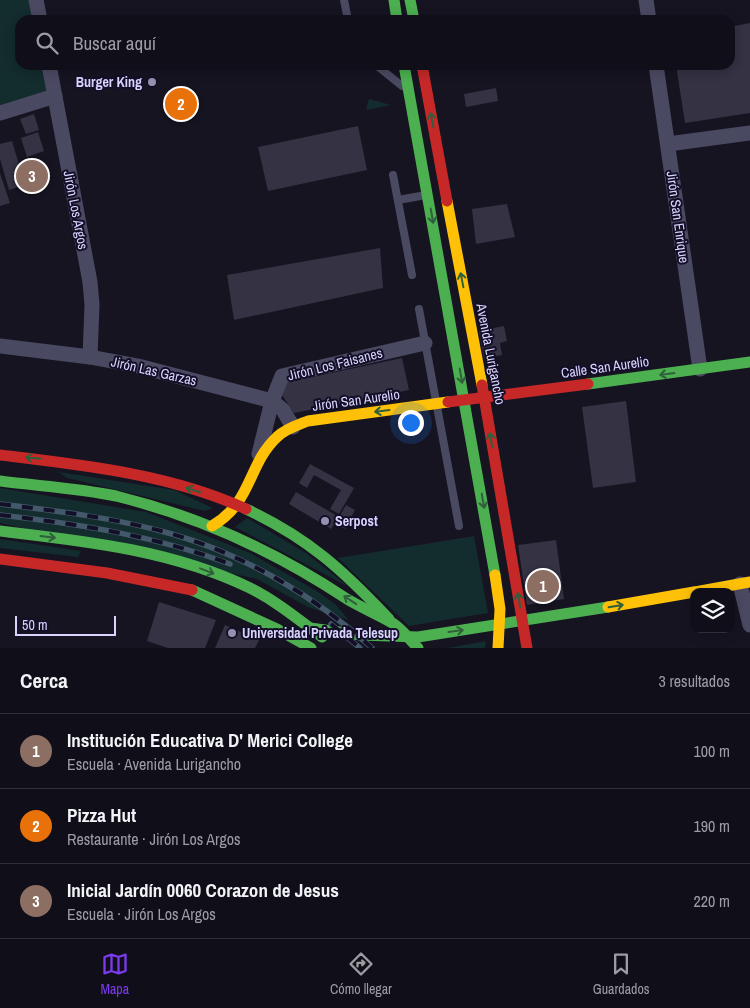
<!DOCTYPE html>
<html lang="es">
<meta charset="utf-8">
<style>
:root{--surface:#100f19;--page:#1e1d26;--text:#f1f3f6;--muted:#9c9ca2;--line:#302f38;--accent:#7c3aed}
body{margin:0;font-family:"Archivo Narrow",sans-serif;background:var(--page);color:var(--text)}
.controls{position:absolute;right:15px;bottom:15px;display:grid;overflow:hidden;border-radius:10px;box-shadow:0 2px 12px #0003}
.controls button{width:45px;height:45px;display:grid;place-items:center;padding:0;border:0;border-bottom:1px solid var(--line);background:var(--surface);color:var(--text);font:25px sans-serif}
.scale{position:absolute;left:15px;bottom:12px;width:101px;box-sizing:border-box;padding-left:5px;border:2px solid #d9d4ff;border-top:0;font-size:14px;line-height:18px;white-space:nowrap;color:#d9d4ff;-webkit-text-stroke:4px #130f26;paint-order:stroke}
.you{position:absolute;left:410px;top:422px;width:18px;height:18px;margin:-12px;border:4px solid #fff;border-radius:50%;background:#1a73e8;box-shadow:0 0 0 8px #1a73e833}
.badge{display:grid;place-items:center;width:32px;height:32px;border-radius:50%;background:var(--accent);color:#fff;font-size:16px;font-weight:700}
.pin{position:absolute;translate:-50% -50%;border:2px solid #fff;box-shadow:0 1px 5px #0006}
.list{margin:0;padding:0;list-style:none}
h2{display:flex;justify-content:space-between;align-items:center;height:65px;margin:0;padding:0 20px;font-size:21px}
h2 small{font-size:16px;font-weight:400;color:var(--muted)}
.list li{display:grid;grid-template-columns:32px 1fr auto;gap:15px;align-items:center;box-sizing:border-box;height:75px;padding:0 20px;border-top:1px solid var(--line)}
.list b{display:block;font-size:19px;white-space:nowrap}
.list p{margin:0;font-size:16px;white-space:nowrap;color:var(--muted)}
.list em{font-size:16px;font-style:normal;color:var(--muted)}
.icon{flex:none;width:28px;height:28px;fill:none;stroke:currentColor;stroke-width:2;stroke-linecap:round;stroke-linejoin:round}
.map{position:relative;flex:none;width:750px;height:648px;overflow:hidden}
.search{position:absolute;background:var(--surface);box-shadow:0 2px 12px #0003;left:15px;right:15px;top:15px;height:55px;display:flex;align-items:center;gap:12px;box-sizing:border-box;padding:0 18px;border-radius:15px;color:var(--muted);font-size:19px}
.sheet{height:290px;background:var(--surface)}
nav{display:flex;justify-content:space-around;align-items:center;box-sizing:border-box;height:70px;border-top:1px solid var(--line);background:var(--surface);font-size:14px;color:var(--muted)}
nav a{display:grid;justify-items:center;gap:2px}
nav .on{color:var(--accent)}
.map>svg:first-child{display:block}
.green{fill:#132c2d}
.building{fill:#343243}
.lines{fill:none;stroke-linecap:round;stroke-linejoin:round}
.lane{stroke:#4a4962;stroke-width:8}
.street{stroke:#4a4962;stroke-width:15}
.fast{stroke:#4caf50;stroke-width:11}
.slow{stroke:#ffc107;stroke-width:11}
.jam{stroke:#c62828;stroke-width:11}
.rail-casing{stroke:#43596b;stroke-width:5.5}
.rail{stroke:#130f26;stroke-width:4;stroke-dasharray:11;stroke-linecap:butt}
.oneway{stroke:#305f3b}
.poi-dot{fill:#9591b1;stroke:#130f26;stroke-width:2}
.labels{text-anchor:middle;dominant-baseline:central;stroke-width:4;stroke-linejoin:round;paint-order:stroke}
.poi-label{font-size:14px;font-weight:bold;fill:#d9d4ff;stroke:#130f26;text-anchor:start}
.street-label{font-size:14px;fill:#d9d4ff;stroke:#130f26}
</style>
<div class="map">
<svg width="750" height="648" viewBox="0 0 750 648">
<rect width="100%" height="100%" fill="#161421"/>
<g class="green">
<polygon points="0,0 31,0 35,20 20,20 20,65 45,65 51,90 0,108"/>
<polygon points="369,99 391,105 366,110"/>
<polygon points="59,472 174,490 213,508 205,511 67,478"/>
<polygon points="0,488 146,512 250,553 315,590 335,604 349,620 308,607 257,579 0,523"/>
<polygon points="247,518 306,553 349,587 235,527"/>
<polygon points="474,536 488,613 409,626 338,558"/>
<polygon points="0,539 81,551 78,557 0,548"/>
<polygon points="486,641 485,648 448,648"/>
</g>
<g class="building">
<polygon points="750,23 750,113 685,123 676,65 730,65 730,27"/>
<polygon points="496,88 498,101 466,107 464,94"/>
<polygon points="34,114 39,130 26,134 20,119"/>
<polygon points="358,126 367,170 268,191 258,147"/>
<polygon points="38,132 44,151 27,157 21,138"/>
<polygon points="12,141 25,185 9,190 0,159 0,144"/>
<polygon points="0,173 10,203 0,206"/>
<polygon points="507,204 515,237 476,244 472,209"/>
<polygon points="380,248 383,288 234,320 227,275"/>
<polygon points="504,326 507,341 500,343 502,355 484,358 479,331"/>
<polygon points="402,358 409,390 294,413 280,392 284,383"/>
<polygon points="626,401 636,482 593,488 582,407"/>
<polygon points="310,464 354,488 339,514 330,509 341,490 314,475 307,488 299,483"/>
<polygon points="296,492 339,517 346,505 355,510 345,529 335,523 331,529 289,504"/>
<polygon points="556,540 564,599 527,605 518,545"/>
<polygon points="159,602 216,620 205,648 168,648 147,641"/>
<polygon points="225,625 259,640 255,648 215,648"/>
</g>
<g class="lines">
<g class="lane">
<polyline points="344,0 348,20"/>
<polyline points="376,65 402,86"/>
<polyline points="393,175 412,275"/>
<polyline points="398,200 426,195"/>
<polyline points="419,309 459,526"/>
</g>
<g class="street">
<polyline points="36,0 40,20"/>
<polyline points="646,0 649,20"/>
<polyline points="49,65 90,282 92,305 90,357"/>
<polyline points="656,65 700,369"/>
<polyline points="0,113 55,96"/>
<polyline points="668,144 750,133"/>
<polyline points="0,346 90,357 138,366 272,401 283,410 293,427"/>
<polyline points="259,454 272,401 282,376 425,343"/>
<polyline points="740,584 750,625"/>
</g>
<g class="fast">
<polyline points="394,0 397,20"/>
<polyline points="410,0 414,20"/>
<polyline points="404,65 495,575"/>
<polyline points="588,384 750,362"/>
<path d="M 0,481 C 38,486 79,488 116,496 C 201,517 275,551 347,599 C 362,608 379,615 394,624 C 403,630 410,640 418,648"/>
<path d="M 246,509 C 308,538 343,570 389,619"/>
<path d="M 0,531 C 85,541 172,550 250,588 C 276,601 299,620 322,637"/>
<polyline points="192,590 277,629 311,648"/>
<polyline points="310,628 361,635 418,637 608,607"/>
</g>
<g class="slow">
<polyline points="447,201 482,385"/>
<path d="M 212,526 C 253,502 247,465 277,437 C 285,429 298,425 308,421 L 448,402"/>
<polyline points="495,575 500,609 498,648"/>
<polyline points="695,592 750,582"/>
<polyline points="608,607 694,592"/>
</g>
<g class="jam">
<polyline points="422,65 447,201"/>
<polyline points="482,385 527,648"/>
<polyline points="448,402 588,384"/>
<path d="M 0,455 C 83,465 170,474 246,509"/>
<polyline points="0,559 107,573 192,590"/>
</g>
<g class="rail-casing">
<g id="rail">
<path d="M 0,504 C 58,511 116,518 172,534 C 245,555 316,597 372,648"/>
<path d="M 0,515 C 79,524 156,536 230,564"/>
<polyline points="331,624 360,648"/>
</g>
</g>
<use href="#rail" class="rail"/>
</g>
<defs><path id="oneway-shaft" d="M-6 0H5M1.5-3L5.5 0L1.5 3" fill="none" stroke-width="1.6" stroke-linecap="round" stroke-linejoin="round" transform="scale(1.25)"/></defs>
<g class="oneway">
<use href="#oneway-shaft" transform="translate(432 120) rotate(-100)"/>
<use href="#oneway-shaft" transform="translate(432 216) rotate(80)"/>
<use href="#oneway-shaft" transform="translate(462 280) rotate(-101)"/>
<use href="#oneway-shaft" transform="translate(667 374) rotate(172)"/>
<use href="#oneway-shaft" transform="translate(461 376) rotate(80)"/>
<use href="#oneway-shaft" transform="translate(382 411) rotate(173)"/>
<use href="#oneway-shaft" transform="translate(491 440) rotate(-100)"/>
<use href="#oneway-shaft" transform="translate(33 458) rotate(-174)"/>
<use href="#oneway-shaft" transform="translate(193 490) rotate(-163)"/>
<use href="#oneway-shaft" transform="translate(483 501) rotate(80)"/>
<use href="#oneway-shaft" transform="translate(48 537) rotate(7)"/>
<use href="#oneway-shaft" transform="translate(207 571) rotate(21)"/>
<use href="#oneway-shaft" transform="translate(350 600) rotate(-146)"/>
<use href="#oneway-shaft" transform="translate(519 600) rotate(-100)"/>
<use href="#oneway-shaft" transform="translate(616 606) rotate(-10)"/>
<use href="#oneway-shaft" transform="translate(456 631) rotate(-8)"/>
</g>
<g class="poi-dot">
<circle cx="152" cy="82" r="5"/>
<circle cx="325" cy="521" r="5"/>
<circle cx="232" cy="633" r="5"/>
</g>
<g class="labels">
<g class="poi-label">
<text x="142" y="82" text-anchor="end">Burger King</text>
<text x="335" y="521">Serpost</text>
<text x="242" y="633">Universidad Privada Telesup</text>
</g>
<g class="street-label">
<text transform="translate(76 210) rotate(79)">Jirón Los Argos</text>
<text transform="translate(678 217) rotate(82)">Jirón San Enrique</text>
<text transform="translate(491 354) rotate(79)">Avenida Lurigancho</text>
<text transform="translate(335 364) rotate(-14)">Jirón Los Faisanes</text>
<text transform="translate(605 367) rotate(-8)">Calle San Aurelio</text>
<text transform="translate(154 371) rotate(13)">Jirón Las Garzas</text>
<text transform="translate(356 400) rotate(-8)">Jirón San Aurelio</text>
</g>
</g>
</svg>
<div class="controls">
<button><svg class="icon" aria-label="layers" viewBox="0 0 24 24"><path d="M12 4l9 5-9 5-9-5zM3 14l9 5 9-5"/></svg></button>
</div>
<div class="scale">50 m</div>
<div class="you"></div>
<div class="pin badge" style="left:543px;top:586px;background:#8d6e63">1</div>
<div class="pin badge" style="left:181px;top:104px;background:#e8710a">2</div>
<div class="pin badge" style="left:32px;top:176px;background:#8d6e63">3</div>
<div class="search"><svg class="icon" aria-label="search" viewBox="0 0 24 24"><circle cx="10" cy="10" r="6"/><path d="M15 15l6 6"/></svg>Buscar aquí</div>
</div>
<section class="sheet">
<h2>Cerca<small>3 resultados</small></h2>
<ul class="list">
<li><span class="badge" style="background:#8d6e63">1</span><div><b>Institución Educativa D' Merici College</b><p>Escuela · Avenida Lurigancho</p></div><em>100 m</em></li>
<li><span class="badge" style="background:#e8710a">2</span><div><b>Pizza Hut</b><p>Restaurante · Jirón Los Argos</p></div><em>190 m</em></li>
<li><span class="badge" style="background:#8d6e63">3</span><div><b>Inicial Jardín 0060 Corazon de Jesus</b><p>Escuela · Jirón Los Argos</p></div><em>220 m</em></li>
</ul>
</section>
<nav>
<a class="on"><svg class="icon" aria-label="map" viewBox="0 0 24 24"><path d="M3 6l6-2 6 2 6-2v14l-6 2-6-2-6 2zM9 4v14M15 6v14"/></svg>Mapa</a>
<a><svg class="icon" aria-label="directions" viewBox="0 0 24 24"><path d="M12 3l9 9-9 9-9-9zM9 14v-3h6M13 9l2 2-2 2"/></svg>Cómo llegar</a>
<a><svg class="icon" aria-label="saved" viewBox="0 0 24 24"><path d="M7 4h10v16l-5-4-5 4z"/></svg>Guardados</a>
</nav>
